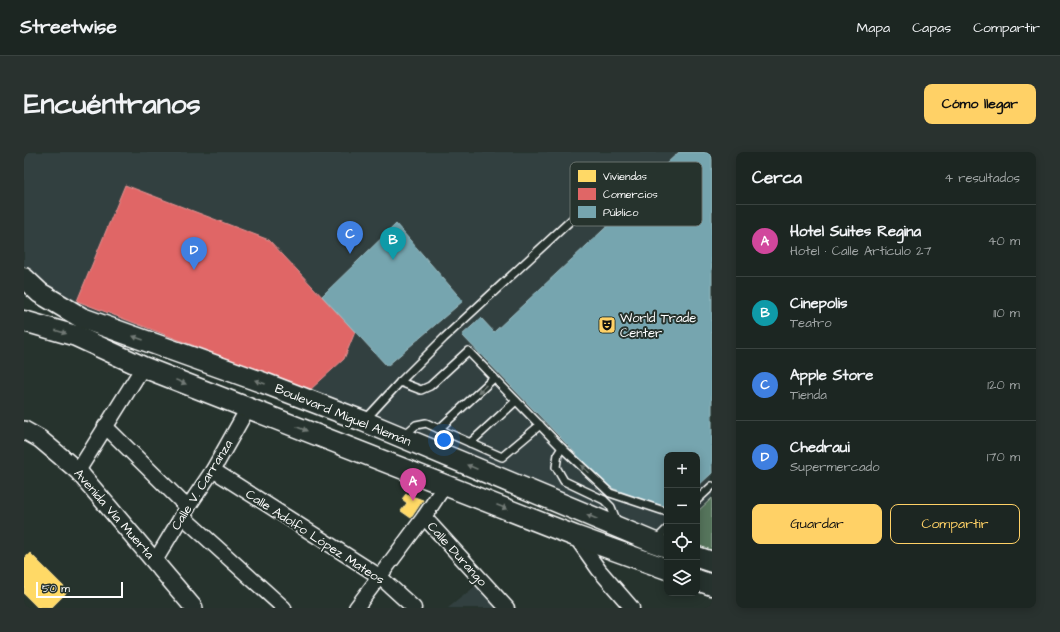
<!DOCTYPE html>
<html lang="es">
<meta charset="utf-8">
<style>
:root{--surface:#1c2622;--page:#29322f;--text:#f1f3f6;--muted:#a0a5a5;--line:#3a4340;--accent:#ffd166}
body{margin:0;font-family:"Architects Daughter",sans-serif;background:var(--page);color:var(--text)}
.controls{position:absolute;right:12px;bottom:12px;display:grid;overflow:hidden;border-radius:8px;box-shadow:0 2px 10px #0003}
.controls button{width:36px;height:36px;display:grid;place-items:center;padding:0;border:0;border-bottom:1px solid var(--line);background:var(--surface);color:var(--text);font:20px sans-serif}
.scale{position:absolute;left:12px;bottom:10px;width:87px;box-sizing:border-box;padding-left:4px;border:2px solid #fff;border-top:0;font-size:11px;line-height:14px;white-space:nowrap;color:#fff;-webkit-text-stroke:3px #26332d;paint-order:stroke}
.you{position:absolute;left:420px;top:288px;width:14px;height:14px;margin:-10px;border:3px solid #fff;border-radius:50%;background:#1a73e8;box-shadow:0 0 0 6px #1a73e833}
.badge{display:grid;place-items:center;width:26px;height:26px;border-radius:50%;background:var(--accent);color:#fff;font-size:13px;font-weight:700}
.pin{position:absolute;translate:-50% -33px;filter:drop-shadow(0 1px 2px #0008)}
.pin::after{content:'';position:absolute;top:21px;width:14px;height:12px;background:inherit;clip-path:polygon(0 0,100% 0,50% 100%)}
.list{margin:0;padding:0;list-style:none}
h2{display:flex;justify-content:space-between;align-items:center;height:52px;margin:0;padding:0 16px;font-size:17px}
h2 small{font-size:13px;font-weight:400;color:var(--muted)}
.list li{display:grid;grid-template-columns:26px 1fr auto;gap:12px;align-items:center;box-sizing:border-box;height:72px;padding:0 16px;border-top:1px solid var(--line)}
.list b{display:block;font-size:15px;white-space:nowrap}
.list p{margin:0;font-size:13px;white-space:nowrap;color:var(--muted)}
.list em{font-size:13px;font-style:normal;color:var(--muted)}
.actions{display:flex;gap:8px;padding:12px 16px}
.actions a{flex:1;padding:9px 0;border:1px solid var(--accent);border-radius:8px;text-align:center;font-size:14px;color:var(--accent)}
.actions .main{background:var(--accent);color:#111}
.icon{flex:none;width:22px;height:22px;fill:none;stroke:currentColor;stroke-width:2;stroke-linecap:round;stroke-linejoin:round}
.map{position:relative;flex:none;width:688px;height:456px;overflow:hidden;border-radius:8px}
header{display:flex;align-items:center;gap:24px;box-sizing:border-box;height:56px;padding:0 20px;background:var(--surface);border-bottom:1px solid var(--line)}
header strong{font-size:19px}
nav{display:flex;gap:22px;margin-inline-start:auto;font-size:14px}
.intro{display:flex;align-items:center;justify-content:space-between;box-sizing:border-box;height:96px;padding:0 24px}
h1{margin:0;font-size:28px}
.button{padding:10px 18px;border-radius:8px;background:var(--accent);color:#111;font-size:14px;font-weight:700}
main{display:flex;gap:24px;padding:0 24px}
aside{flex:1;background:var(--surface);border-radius:8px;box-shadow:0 2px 10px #0003}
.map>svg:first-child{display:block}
.built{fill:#334140}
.green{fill:#57745c;stroke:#abbaae}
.homes{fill:#ffd966;stroke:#ffe494}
.shops{fill:#e06666;stroke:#e99494}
.public{fill:#76a5af;stroke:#9fc0c7}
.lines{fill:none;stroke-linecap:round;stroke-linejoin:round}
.service-casing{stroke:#fff;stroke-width:10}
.minor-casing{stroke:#fff;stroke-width:17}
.tertiary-casing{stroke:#fff;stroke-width:20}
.secondary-casing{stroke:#fff;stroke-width:23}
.service{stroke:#26332d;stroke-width:7}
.minor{stroke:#26332d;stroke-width:14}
.tertiary{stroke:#26332d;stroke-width:17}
.secondary{stroke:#26332d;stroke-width:20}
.oneway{fill:#727a76}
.labels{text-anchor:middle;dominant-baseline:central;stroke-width:4;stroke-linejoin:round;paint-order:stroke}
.poi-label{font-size:13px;fill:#fff;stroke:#26332d;text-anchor:start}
.street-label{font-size:13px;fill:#fff;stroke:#26332d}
.key{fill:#26332d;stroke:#67706c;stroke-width:1}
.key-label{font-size:11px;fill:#fff}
</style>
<header>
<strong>Streetwise</strong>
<nav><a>Mapa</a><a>Capas</a><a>Compartir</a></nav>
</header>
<div class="intro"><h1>Encuéntranos</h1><a class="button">Cómo llegar</a></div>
<main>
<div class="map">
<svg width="688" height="456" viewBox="0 0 688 456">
<rect width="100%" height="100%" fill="#26332d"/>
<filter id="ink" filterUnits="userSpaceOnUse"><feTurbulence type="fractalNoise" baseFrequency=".025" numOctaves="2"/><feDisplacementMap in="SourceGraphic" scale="8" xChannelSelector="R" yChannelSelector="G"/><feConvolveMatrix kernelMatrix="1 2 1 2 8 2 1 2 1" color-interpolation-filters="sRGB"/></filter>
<g filter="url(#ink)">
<g class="built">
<polygon points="5,0 688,0 688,346 673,360 673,303 643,303 643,383 58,158 0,114 0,7"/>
<polygon points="453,433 474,456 424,456"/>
</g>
<polygon class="green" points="688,346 688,399 673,394 673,360"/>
<g class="homes">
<polygon points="382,342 399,348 387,366 377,359 383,351 378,347"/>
<polygon points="6,401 44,439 27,456 14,456 0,442 0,407"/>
</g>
<polygon class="shops" points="101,33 245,88 331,180 320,207 286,238 53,149"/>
<g class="public">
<polygon points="655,0 688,0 688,321 673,335 673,303 643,303 643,354 633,353 583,334 438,183 457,166 470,180 608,51 618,63 629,51 630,23"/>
<polygon points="372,72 439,149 363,214 298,144"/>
</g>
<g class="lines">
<g class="service-casing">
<g id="service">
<polyline points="376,230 397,238 406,234 444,199 470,226"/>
<polyline points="341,268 376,230 420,186 571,46"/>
<polyline points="415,277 478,305 516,273"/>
<polyline points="379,284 392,273 402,271 415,277 470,226 538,296 586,341 643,360"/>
<polyline points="446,291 492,249"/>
<polyline points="538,296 534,302 532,315 540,329 580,348 587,355 593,370"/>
<polyline points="673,348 688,334"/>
<polyline points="632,388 643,377"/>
</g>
</g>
<g class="minor-casing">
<g id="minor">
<polyline points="81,274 164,356"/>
<polyline points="189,318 355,424 390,456"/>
<polyline points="54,319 119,215"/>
<polyline points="158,364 260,456"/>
<polyline points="400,365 483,456"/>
<polyline points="551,384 575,418 608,456"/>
<polyline points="131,409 158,364 189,318 224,256"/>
<polyline points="332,456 400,365 421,333"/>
</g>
</g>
<g class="tertiary-casing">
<polyline id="tertiary" points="0,278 16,287 54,319 170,456"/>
</g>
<g class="secondary-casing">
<g id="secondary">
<polyline points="0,126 16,141 58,166 240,231 339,269 629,390 643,395"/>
<polyline points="0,169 52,184 119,215 224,256 551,384 643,417"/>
<polyline points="673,405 688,410"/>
<polyline points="673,428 688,433"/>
</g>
</g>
<use href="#service" class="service"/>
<use href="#minor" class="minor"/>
<use href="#tertiary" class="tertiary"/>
<use href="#secondary" class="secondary"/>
</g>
<defs><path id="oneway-solid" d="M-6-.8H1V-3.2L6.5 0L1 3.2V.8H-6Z"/></defs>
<g class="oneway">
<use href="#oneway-solid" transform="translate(37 180) rotate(17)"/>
<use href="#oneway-solid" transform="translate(114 186) rotate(-160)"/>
<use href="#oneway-solid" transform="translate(157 230) rotate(22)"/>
<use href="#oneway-solid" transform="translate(236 230) rotate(-160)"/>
<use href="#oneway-solid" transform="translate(458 237) rotate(137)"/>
<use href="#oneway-solid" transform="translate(278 277) rotate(21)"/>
<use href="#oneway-solid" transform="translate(448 315) rotate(-157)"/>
<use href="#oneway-solid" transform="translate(561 317) rotate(-137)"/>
<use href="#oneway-solid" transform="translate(478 355) rotate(21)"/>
<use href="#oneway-solid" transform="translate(568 365) rotate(-157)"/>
</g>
</g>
<defs>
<g id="theatre-square" transform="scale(0.9)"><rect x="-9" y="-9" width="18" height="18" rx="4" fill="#ffd166" stroke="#26332d"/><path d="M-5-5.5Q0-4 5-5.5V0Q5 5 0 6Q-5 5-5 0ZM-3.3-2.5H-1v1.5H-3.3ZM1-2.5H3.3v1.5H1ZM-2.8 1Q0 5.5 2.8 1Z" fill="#111"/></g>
</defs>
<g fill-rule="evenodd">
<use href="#theatre-square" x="583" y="173"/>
</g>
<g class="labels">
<g class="poi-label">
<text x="596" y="166">World Trade<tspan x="596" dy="15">Center</tspan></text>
</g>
<g class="street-label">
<text transform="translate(319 263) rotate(22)">Boulevard Miguel Alemán</text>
<text transform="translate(178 333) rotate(-58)">Calle V. Carranza</text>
<text transform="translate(90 362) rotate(49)">Avenida Vía Muerta</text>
<text transform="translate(291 385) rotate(33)">Calle Adolfo López Mateos</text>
<text transform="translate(433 402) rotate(48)">Calle Durango</text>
</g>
</g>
<rect x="546" y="10" width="132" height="64" rx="6" class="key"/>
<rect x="554" y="18" width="18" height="12" fill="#ffd966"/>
<rect x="554" y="36" width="18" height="12" fill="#e06666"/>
<rect x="554" y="54" width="18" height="12" fill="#76a5af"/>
<g class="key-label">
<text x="579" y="28">Viviendas</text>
<text x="579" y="46">Comercios</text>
<text x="579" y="64">Público</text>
</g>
</svg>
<div class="controls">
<button>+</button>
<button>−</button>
<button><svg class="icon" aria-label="locate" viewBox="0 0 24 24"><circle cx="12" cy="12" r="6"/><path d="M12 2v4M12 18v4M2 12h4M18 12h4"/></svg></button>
<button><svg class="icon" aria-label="layers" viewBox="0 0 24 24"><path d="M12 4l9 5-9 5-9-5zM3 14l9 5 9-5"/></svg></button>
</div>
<div class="scale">50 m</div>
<div class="you"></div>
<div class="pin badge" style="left:389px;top:349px;background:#d1479c">A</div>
<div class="pin badge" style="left:369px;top:108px;background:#0f9aa8">B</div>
<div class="pin badge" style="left:326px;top:102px;background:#3f7fe0">C</div>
<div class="pin badge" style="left:170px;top:118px;background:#3f7fe0">D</div>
</div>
<aside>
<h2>Cerca<small>4 resultados</small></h2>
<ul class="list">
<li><span class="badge" style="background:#d1479c">A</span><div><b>Hotel Suites Regina</b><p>Hotel · Calle Artículo 27</p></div><em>40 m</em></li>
<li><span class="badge" style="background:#0f9aa8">B</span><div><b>Cinepolis</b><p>Teatro</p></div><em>110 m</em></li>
<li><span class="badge" style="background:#3f7fe0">C</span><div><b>Apple Store</b><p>Tienda</p></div><em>120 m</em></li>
<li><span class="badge" style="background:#3f7fe0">D</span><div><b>Chedraui</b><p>Supermercado</p></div><em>170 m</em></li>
</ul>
<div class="actions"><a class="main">Guardar</a><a>Compartir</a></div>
</aside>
</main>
